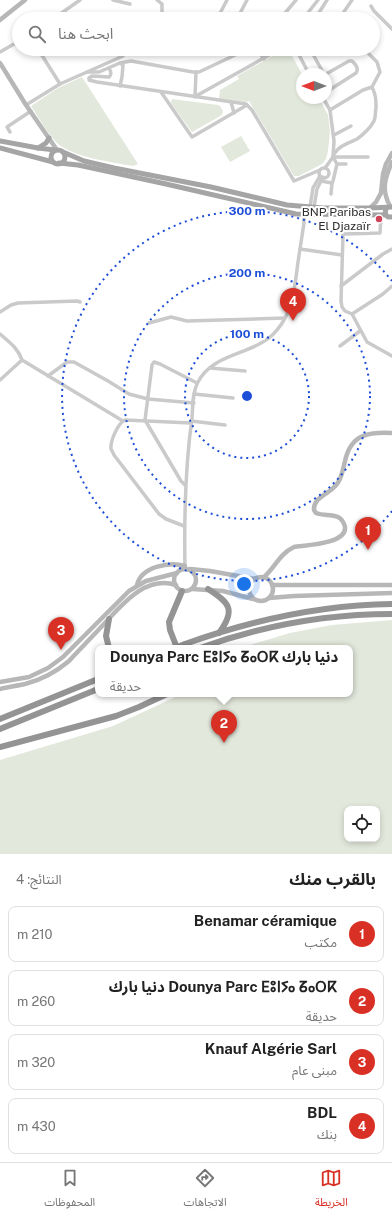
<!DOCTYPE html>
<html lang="ar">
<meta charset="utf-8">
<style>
:root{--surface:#fff;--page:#f2f2f2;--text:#222;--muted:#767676;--line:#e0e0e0;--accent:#d93025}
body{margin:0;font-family:"Public Sans","Noto Sans Arabic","Noto Sans Tifinagh",sans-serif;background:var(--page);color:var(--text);direction:rtl}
.controls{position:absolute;right:12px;bottom:12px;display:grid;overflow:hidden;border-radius:8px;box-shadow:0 2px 6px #0003}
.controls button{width:36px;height:36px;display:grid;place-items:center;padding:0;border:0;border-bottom:1px solid var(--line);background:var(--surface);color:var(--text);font:20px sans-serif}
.compass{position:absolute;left:296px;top:68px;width:36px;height:36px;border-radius:50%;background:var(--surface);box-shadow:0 2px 6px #0003;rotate:270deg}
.you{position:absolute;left:244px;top:584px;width:14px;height:14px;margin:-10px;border:3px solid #fff;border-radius:50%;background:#1a73e8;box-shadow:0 0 0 6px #1a73e833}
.badge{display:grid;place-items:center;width:26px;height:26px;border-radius:50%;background:var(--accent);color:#fff;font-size:13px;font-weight:700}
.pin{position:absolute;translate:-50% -33px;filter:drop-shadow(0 1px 2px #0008)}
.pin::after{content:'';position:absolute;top:21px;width:14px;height:12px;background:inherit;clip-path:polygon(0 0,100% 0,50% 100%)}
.popup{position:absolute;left:95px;top:645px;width:258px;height:52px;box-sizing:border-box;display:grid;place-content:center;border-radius:8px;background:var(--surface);filter:drop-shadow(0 1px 3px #0005);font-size:13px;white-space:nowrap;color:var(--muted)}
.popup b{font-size:15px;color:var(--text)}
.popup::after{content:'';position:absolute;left:50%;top:100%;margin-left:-8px;border:8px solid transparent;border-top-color:var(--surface)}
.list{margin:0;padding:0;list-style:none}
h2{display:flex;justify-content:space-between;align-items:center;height:52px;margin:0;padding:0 16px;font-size:17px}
h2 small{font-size:13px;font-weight:400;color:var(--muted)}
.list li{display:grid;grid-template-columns:26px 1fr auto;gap:12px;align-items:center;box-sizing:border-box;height:56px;margin:0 8px 8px;padding:0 8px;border:1px solid var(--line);border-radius:8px}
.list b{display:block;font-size:15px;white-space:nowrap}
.list p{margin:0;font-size:13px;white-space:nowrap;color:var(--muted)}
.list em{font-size:13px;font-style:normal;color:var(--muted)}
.icon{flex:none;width:22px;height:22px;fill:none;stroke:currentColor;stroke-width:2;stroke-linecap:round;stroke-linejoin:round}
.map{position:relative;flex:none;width:392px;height:854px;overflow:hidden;direction:ltr}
.search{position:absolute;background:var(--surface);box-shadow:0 2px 6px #0003;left:12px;right:12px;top:12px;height:44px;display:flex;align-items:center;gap:10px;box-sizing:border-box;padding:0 14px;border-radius:22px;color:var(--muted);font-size:15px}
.sheet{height:308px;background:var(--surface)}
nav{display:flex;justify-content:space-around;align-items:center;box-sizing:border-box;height:56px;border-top:1px solid var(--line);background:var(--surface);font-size:11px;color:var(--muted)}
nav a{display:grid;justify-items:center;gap:2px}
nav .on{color:var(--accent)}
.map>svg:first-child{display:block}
.green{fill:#e3e8dc;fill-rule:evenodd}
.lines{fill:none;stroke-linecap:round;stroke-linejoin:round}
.street{stroke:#cacaca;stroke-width:3.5}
.secondary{stroke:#b7b7b7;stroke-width:4.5}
.primary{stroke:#a5a5a5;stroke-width:5}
.highway{stroke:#949494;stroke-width:6}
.highway-bridge{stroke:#949494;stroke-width:6}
.ring{fill:none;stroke:#1d4ed8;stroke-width:2;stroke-dasharray:2 4}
.poi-dot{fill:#ce4457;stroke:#fff;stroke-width:1.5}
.labels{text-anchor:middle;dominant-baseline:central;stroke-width:4;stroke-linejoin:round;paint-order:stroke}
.poi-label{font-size:12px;fill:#2d2d2d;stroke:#fff;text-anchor:end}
.centre{fill:#1d4ed8;stroke:#fff;stroke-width:2}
.ring-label{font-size:12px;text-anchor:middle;font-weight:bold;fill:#1d4ed8;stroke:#fff;stroke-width:4;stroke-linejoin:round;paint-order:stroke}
</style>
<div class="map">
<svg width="392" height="854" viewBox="0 0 392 854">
<rect width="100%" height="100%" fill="#fff"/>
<g class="green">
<polygon points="276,54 292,56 302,74 302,98 319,98 328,115 330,131 328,151 326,159 322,164 299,176 294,176 249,101 246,102 219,99 220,90 239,79 237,76"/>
<path d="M 82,77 L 138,164 L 133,166 C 111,162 71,157 56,142 C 46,131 39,118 31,106 L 58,88 Z"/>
<polygon points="172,99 218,105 220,106 223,111 222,115 192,132 171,103"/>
<polygon points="241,136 250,151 230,162 221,147"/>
<path d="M 392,620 L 392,854 L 0,854 L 0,760 L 113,726 L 182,694 L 350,694 L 350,648 L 240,648 L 290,633 L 332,625 ZM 347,809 L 377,809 L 377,839 L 347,839 Z"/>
</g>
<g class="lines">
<g class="street">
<polyline points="113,0 130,4"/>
<polyline points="157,0 162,4 162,13 159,19"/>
<polyline points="371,6 374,11 392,29"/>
<polyline points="53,19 80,0"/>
<polyline points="217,19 227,0"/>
<polyline points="237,19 247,0"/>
<polyline points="280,19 296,0"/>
<polyline points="303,19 318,0"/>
<polyline points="315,19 327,0"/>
<polyline points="339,19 352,0"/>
<polyline points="38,49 60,84"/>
<polyline points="257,49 264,59"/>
<polyline points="296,49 309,74"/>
<polyline points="310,49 324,74"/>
<polyline points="0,52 14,44 19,44"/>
<polyline points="120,63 131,61 193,72 199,72 248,49"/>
<path d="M 109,68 C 111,72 112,74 109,77 L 92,76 L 89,78 L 89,80 L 97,82 L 246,104 L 252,110 L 294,181 L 320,170"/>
<polyline points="87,72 99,72 120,63 123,65 122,77 120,86"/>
<path d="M 326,74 L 349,61 L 352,61 C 356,65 359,68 356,73 L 331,89"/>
<polyline points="326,78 331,89 326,92"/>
<polyline points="161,92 192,137 247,105"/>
<polyline points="196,96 280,49"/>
<polyline points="195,97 196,72"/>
<polyline points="323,98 330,110 334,141 333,157 325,168"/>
<polyline points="231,102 234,113"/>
<polyline points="26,105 60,84 123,56"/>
<polyline points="330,110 363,90 372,87 380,72 377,62 364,49"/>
<polyline points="10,132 7,127 31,111"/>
<polyline points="334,135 351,126"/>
<path d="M 334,154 C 340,145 347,144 357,139 C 363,135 371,127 374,121 C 376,117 375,112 376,108 C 376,100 376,95 372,87"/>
<polyline points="333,157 368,157"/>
<polyline points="337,164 346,164"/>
<circle cx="324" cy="173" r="5"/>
<polyline points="321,181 332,183 333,181 337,164 333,157"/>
<polyline points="331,194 332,183"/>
<polyline points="310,207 313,188 320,176"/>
<polyline points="314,207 317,189 323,177"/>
<polyline points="381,215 380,233 344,234 343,235 341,301 342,307 345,311 352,314 383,294 392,286"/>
<polyline points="300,249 342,255"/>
<polyline points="341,286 383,254 392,249"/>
<polyline points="0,312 11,305 18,303 77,301 80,302"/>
<polyline points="352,314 367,342 392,356"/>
<polyline points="149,323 171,317 187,321 285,318"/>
<path d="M 0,334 C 9,342 18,348 22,360 L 123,421"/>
<polyline points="340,346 360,331"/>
<polyline points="210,368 245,371"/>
<polyline points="48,376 67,362 74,362 108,381 129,394 148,399 194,403"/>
<polyline points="0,380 22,360"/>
<polyline points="194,394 233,398"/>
<polyline points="191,421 225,425"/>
<polyline points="185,485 181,481 145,420 152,365 154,362 160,364 197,383"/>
<path d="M 184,526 L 166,519 L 159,514 L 114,455 C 113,452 112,451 111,449 C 110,441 118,423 125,420 L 191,423"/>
<path d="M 185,569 C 184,517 185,468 192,418 C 193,406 192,393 198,382 C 214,351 256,356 277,330 C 293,312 295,285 298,262 C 300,249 302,236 304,223 L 304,214"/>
</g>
<g class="secondary">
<polyline points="0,20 25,0"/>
<polyline points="0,63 26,105 57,150"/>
<path d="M 390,206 C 381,190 385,178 392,162"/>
<polyline points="370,208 376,202 381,193 383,174 386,164 392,153"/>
<circle cx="185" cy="580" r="11"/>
<polyline points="190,569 210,571 255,579"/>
<circle cx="261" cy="589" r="12"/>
<path d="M 263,578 C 275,568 279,554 294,547 C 306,545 347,544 345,527 C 344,523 342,519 338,517 C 331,514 323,516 316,513 L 314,510 C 313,497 330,494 337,484 C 342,478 343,469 345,461 C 351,434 368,432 392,433"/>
<path d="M 137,585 C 141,567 169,561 185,566"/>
<polyline points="272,585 392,585"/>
<polyline points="192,589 223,591 253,599"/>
<polyline points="269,598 294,596 392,593"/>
<polyline points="0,682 29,677 48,668 63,657 129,591 146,581 177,573"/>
<path d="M 0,689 C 8,687 16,686 25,684 C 41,680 56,672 69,661 C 80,649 92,637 103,625 C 122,605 145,575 176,585"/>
</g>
<g class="primary">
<polyline points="0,141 38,148 55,150"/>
<polyline points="0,148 53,162"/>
<polyline points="38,148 46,143 49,138"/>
<circle cx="58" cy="157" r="7"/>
<polyline points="63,152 84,161 114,168 211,187 287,205 323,208 370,208 392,207"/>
<polyline points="59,163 78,165 166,184 296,214 386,215"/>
<polyline points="386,208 385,214 388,217 392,217"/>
</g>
<g class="highway">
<path d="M 208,589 C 230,603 236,610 219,633"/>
<polyline points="109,619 106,636 109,648"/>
<path d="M 185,644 C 252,620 321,605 392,604"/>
<polyline points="177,648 170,630 169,622 182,591"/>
<path d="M 200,648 C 261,626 327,614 392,614"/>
<polyline points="0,719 98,679"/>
<polyline points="0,729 98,689"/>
<polyline points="0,747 116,716 139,707 167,694"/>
</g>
<polyline class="highway-bridge" points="175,648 185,644"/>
</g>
<g class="ring">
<circle cx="247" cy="396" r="62"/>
<circle cx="247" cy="396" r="123"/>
<path d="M392 511A185 185 0 1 1 392 281"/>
</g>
<circle class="poi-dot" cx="379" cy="219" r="4"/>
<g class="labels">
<g class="poi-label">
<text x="371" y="212">BNP Paribas<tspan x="371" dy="14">El Djazaïr</tspan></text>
</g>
</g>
<circle cx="247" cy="396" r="6" class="centre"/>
<g class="ring-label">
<text x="247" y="215">300 m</text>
<text x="247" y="277">200 m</text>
<text x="247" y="338">100 m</text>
</g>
</svg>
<div class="controls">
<button><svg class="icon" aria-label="locate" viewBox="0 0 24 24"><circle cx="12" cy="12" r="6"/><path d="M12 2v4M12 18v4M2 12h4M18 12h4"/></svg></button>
</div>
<svg class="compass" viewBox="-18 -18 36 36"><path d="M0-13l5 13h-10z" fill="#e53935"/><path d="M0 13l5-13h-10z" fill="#767676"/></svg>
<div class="you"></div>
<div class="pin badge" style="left:368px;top:550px">1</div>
<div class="pin badge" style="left:224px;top:743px">2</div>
<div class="popup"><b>Dounya Parc ⴹⵓⵏⵢⴰ ⵒⴰⵔⴽ دنيا بارك</b>حديقة</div>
<div class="pin badge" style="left:61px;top:650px">3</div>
<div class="pin badge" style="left:293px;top:321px">4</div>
<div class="search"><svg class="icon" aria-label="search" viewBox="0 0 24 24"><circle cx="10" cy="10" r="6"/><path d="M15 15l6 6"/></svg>ابحث هنا</div>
</div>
<section class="sheet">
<h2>بالقرب منك<small>النتائج: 4</small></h2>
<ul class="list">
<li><span class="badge">1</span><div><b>Benamar céramique</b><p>مكتب</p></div><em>210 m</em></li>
<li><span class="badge">2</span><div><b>Dounya Parc ⴹⵓⵏⵢⴰ ⵒⴰⵔⴽ دنيا بارك</b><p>حديقة</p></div><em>260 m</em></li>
<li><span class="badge">3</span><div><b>Knauf Algérie Sarl</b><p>مبنى عام</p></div><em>320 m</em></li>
<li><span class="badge">4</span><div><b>BDL</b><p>بنك</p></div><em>430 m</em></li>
</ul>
</section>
<nav>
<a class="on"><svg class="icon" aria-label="map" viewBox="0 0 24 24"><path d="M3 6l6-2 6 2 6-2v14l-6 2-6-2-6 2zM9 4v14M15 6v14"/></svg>الخريطة</a>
<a><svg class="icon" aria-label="directions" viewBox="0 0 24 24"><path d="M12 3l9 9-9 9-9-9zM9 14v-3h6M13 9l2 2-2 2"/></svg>الاتجاهات</a>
<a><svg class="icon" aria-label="saved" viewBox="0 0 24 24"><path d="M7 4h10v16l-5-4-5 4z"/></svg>المحفوظات</a>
</nav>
